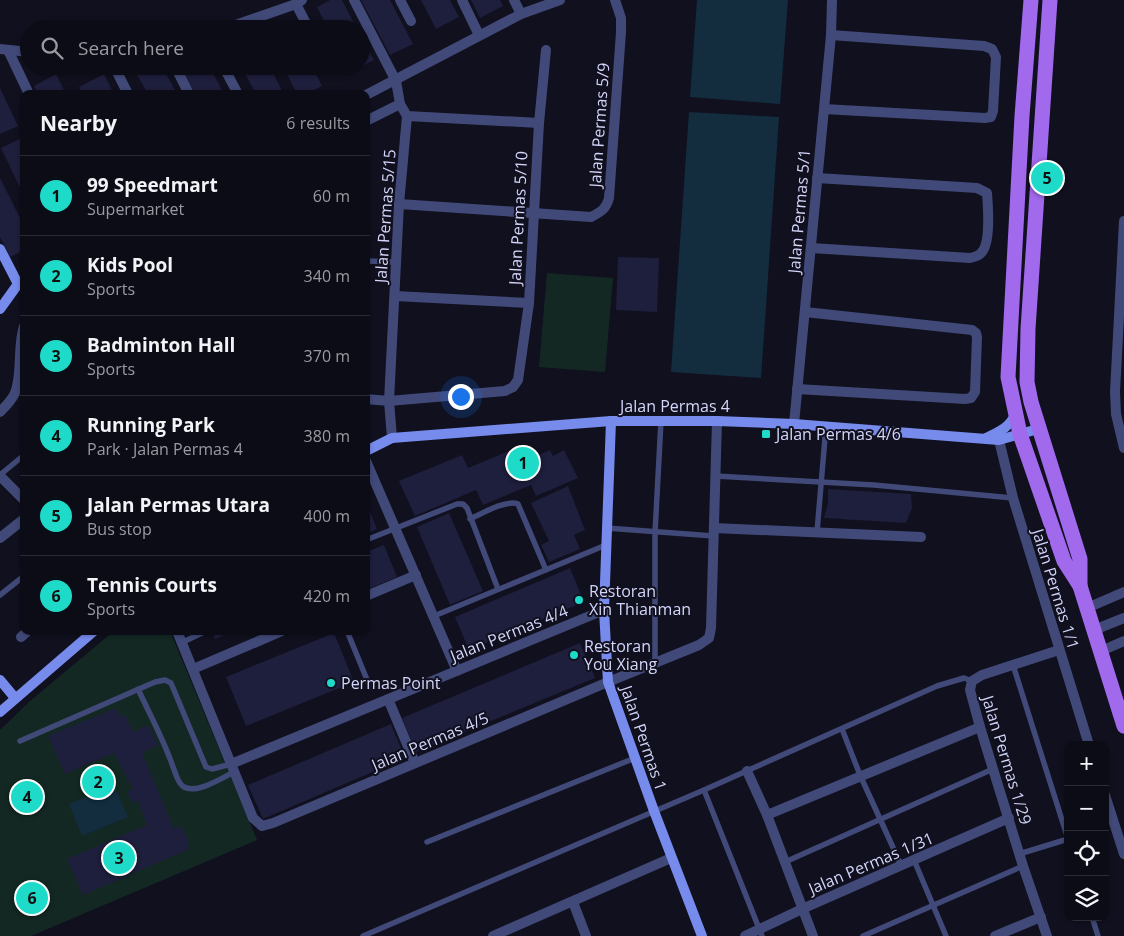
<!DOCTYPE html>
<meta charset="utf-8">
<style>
:root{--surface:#0c0c17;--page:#1a1a24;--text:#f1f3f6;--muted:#9a9ba1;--line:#2c2c36;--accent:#1edbc9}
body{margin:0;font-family:"Open Sans",sans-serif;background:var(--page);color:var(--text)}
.controls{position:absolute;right:15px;bottom:15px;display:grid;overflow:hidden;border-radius:10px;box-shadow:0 1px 4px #0004}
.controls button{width:45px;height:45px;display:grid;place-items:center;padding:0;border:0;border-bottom:1px solid var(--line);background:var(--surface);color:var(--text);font:25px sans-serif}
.you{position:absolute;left:460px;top:396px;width:18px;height:18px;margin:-12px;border:4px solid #fff;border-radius:50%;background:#1a73e8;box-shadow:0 0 0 8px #1a73e833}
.badge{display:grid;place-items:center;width:32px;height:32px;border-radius:50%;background:var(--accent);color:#111;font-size:16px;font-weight:700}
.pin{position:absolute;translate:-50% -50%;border:2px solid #fff;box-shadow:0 1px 5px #0006}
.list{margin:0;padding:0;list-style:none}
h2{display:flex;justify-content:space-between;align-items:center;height:65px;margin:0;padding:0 20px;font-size:21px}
h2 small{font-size:16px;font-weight:400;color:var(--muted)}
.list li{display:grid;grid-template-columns:32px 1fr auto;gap:15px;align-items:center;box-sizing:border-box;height:80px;padding:0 20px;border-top:1px solid var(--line)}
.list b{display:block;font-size:19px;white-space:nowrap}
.list p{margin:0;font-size:16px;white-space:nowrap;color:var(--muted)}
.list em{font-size:16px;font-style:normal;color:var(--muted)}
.icon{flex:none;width:28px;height:28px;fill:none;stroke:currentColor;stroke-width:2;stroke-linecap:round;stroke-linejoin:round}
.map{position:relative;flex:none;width:1124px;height:936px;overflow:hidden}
.search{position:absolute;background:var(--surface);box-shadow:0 1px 4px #0004;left:20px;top:20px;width:350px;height:55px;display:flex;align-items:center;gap:12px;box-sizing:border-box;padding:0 18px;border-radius:28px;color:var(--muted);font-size:19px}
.panel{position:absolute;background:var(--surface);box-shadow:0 1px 4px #0004;left:20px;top:90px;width:350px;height:545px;border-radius:10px}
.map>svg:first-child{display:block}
.green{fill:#132823}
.water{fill:#132d3f}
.building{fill:#1e1e3d}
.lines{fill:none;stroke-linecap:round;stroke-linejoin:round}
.lane{stroke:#414978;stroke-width:5.5}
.street{stroke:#414978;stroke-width:10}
.secondary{stroke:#778bed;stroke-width:10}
.primary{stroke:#a169eb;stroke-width:15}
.poi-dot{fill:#1edbc9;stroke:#10101f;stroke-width:2}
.labels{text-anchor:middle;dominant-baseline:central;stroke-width:4;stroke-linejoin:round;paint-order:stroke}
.street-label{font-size:16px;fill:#d3d6f9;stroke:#10101f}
.poi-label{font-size:16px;fill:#d3d6f9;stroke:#10101f;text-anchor:start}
</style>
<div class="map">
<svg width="1124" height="936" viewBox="0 0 1124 936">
<rect width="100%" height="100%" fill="#10101f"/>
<g class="green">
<polygon points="547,273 613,278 605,372 539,367"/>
<polygon points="114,631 170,631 257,840 31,936 0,936 0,730 30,701"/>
</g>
<g class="water">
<polygon points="697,0 788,0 780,104 690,97"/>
<polygon points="689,112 779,117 761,378 671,372"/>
<polygon points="114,786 128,817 82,836 69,804"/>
</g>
<g class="building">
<polygon points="330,0 342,0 357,29 328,29 317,7"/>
<polygon points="361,0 390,0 413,44 390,55"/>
<polygon points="421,0 450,0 459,17 436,29"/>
<polygon points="471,0 500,0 503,6 480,18"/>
<polygon points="361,37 374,60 351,72 348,66 361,66"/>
<polygon points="149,66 162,66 177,94 148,94 136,73"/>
<polygon points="188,66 209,66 224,94 195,94 182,70"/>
<polygon points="241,66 269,66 284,94 256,94"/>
<polygon points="283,66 312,66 322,86 307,94 297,94"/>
<polygon points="56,74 66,94 38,94 34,86"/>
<polygon points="104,74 114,94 83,94 79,87"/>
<polygon points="0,88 18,126 0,134"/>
<polygon points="24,137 24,196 1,148"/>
<polygon points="0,178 24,226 24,250 10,257 0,237"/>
<polygon points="618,257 659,258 657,312 616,310"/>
<polygon points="516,448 522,462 550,450 553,456 564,450 578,478 536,496 531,485 483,505 476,490 415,516 399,481 462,455 468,468"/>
<polygon points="568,486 585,530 574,535 580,549 549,562 541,545 549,541 531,503"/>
<polygon points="828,489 911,494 912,508 906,523 824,518 828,503"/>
<polygon points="366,502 377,529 366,534"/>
<polygon points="449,513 483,591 450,605 417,527"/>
<polygon points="384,545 397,577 366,590 366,552"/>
<polygon points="570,568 584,602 469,650 455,617"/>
<polygon points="212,631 234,631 215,639"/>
<polygon points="334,633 354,682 246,726 226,677"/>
<polygon points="580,643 595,678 416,752 402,718"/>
<polygon points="116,708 120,716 125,715 133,732 148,725 158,745 142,753 174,829 180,826 187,837 189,849 83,895 67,859 147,825 138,801 132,802 127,791 133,789 114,753 65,774 48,736"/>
<polygon points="391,724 405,758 263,819 248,785"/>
</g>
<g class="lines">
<g class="lane">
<polyline points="366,261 397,262"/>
<polyline points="0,475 24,455"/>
<polyline points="715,476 874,485 1013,498"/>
<path d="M 470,519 C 481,514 507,499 518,504 L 546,570"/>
<polyline points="606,528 714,536"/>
<polyline points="817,532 826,426"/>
<polyline points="366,540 457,504 463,504 467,508 498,589"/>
<polyline points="0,595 24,576"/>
<polyline points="434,616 606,545"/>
<polyline points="347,631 370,687"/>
<polyline points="181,643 206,631"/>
<polyline points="655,664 655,533 661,421"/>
<polyline points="1013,665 1068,839"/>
<path d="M 138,689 C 150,715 164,740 173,767 C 176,773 177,783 184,787 C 197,794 222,778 234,772"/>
<polyline points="842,729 860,775 901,865"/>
<polyline points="20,741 155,682 165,680 171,683 206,767 212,769 231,764"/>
<polyline points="704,790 762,936"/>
<polyline points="427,842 635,758"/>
<polyline points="1019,854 1068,839"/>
<polyline points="914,860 946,936"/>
<polyline points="785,862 993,769"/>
<polyline points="1092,917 1098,936"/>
<polyline points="363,936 704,790 937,686 964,678 972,681"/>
<polyline points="863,936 1023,866"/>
</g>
<g class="street">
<polyline points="354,0 396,81 400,104 407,116"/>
<polyline points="400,0 411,21"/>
<polyline points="462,0 479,35"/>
<polyline points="514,0 521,14"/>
<polyline points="296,4 309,29"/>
<polyline points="224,29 296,4 302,0"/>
<polyline points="0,49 29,52"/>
<polyline points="8,50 29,94"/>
<polyline points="114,66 128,94"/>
<polyline points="175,66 189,94"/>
<polyline points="223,66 238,94"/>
<polyline points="329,66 331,70"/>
<polyline points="366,95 521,14 560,0"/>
<polyline points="824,109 985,118 991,117 993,111 996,57 992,49 984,46 831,35"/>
<polyline points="407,116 539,123"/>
<polyline points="366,121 400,104"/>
<path d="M 399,204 L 591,217 C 601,212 606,209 609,198 L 621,32 L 621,18 L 615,0"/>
<polyline points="1124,221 1115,392 1116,414 1124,448"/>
<path d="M 811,248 L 970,258 C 974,257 979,256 981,253 C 991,244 988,206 987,193 L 977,188 L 817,178"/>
<polyline points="395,296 529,303"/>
<polyline points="797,389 965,399 971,398 975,392 977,337 976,333 972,330 805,312"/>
<polyline points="366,399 389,401 505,391 513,387 518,380 529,303 539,123 546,50"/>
<path d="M 0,412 C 5,407 12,400 15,393 C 23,373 17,347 24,326"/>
<polyline points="794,424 831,35 832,0"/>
<polyline points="392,438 389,401 399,204 407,116"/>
<polyline points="999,440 1013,498 1089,745"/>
<polyline points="366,461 457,671"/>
<polyline points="0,476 24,500"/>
<polyline points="714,528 921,537"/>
<polyline points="0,538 24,519"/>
<polyline points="366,596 416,575"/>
<polyline points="1087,608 1124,592"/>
<polyline points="1094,630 1124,618"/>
<polyline points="177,631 253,818 262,826 273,823 608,682 699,645 709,638 711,628 717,421"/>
<polyline points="21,637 28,631"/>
<polyline points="1101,651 1124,641"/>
<polyline points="193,669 282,631"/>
<polyline points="388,699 415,763"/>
<polyline points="231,764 604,610"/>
<polyline points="747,771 767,815 813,936"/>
<polyline points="1105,795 1124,854"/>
<polyline points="767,815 980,727"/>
<polyline points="573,902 586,936"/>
<polyline points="493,936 671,858"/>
<polyline points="745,936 802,909 1009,818"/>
<polyline points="995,936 1041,917"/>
<polyline points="1047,936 1023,866 980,727 970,690 972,681 982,675 1059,650"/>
</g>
<g class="secondary">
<polyline points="0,249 18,284 0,309"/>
<polyline points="611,421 604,610 608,682 654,811 702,936"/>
<path d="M 986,438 C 998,432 1009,428 1015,415"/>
<polyline points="366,451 392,438 611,421 717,421 794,424 999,440 1038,429"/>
<polyline points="0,680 15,698"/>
<polyline points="0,712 94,631"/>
</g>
<g class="primary">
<polyline points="1031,0 1022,116 1008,377 1020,434 1064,561 1080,586 1124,726"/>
<polyline points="1050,0 1028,329 1027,382 1031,402 1080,559 1080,586"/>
</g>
</g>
<g class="poi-dot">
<rect x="761" y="429" width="10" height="10" rx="2.5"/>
<circle cx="579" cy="600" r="5"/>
<circle cx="574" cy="655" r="5"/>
<circle cx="331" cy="683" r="5"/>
</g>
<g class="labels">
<g class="street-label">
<text transform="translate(599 125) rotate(-86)">Jalan Permas 5/9</text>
<text transform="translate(799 211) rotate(-85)">Jalan Permas 5/1</text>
<text transform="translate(385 216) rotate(-86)">Jalan Permas 5/15</text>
<text transform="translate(518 218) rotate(-87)">Jalan Permas 5/10</text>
<text x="675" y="406">Jalan Permas 4</text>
<text transform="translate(1056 589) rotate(73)">Jalan Permas 1/1</text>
<text transform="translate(509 633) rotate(-22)">Jalan Permas 4/4</text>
<text transform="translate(644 738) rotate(71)">Jalan Permas 1</text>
<text transform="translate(430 741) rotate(-23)">Jalan Permas 4/5</text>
<text transform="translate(1007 760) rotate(73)">Jalan Permas 1/29</text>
<text transform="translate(871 863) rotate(-23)">Jalan Permas 1/31</text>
</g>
<g class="poi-label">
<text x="776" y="434">Jalan Permas 4/6</text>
<text x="589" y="591">Restoran<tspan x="589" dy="18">Xin Thianman</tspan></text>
<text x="584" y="646">Restoran<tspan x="584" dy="18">You Xiang</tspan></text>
<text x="341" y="683">Permas Point</text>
</g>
</g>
</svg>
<div class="controls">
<button>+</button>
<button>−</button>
<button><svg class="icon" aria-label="locate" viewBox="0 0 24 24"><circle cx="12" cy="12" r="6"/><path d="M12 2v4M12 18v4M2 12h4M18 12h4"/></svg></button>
<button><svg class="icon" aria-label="layers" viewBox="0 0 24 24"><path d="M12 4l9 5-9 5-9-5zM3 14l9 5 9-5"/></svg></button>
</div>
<div class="you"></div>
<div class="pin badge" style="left:523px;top:463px">1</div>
<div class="pin badge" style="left:98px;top:782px">2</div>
<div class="pin badge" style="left:119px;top:858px">3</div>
<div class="pin badge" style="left:27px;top:797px">4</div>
<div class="pin badge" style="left:1047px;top:178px">5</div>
<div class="pin badge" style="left:32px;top:898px">6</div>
<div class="search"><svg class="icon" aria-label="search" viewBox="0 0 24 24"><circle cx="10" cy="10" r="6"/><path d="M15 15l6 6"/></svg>Search here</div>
<section class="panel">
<h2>Nearby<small>6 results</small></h2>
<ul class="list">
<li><span class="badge">1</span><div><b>99 Speedmart</b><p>Supermarket</p></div><em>60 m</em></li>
<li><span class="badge">2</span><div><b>Kids Pool</b><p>Sports</p></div><em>340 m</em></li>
<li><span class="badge">3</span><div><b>Badminton Hall</b><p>Sports</p></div><em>370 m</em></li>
<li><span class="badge">4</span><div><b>Running Park</b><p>Park · Jalan Permas 4</p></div><em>380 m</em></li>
<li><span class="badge">5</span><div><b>Jalan Permas Utara</b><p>Bus stop</p></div><em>400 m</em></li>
<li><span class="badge">6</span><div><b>Tennis Courts</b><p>Sports</p></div><em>420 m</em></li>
</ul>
</section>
</div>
